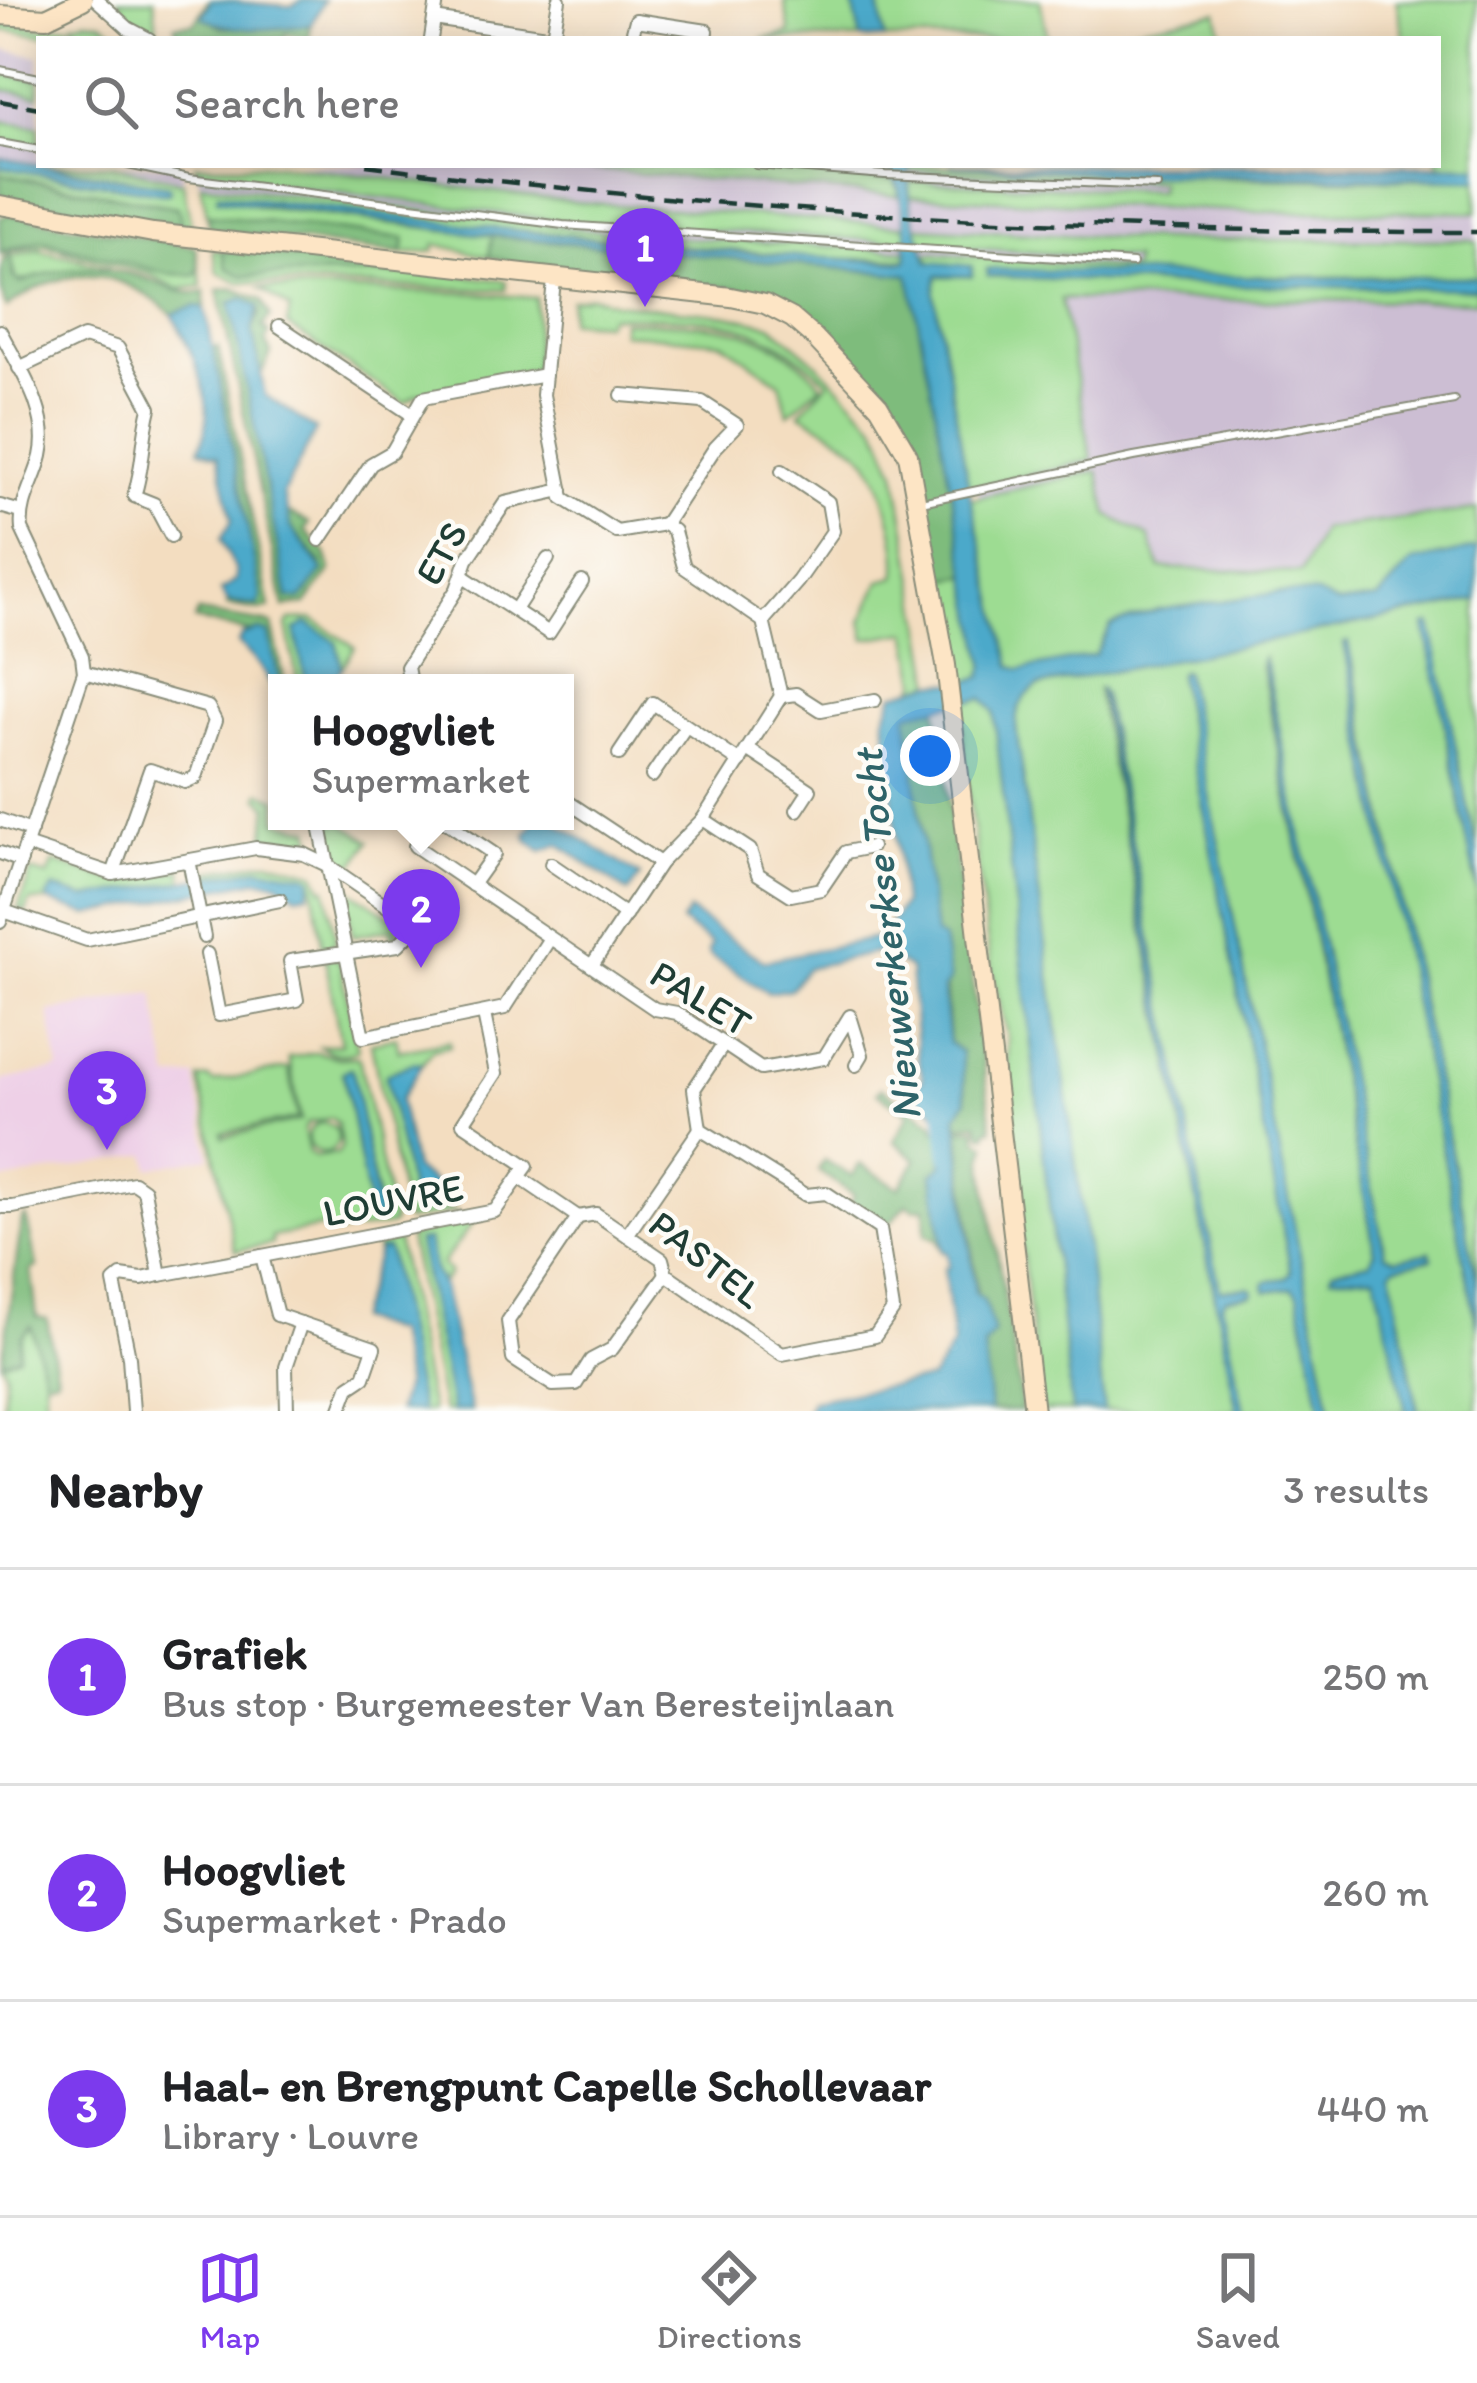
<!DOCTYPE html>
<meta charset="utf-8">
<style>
:root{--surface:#fff;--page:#f6f6f6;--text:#202124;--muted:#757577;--line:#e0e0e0;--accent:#7c3aed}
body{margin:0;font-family:Itim,sans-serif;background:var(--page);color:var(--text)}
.you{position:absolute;left:930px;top:756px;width:42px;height:42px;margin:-30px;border:9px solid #fff;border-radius:50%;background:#1a73e8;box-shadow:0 0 0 18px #1a73e833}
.badge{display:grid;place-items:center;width:78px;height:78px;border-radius:50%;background:var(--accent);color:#fff;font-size:39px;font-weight:700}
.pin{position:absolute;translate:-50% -99px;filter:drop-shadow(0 3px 6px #0008)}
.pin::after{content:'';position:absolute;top:63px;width:42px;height:36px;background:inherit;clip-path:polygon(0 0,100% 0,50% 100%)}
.popup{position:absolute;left:268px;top:674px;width:306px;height:156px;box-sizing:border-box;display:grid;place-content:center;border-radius:0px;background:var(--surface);filter:drop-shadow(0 3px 9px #0005);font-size:39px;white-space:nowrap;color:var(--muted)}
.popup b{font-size:45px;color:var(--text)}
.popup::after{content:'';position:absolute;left:50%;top:100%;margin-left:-24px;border:24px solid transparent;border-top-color:var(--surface)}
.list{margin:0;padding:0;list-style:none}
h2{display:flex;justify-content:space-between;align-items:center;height:156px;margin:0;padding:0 48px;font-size:51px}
h2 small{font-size:39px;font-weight:400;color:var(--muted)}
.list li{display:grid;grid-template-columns:78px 1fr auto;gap:36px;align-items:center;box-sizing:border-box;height:216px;padding:0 48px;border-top:3px solid var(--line)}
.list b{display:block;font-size:45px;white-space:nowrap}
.list p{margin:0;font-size:39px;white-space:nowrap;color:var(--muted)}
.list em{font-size:39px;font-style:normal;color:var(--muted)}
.icon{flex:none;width:66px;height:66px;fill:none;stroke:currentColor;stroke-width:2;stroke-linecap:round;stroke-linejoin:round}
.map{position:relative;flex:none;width:1477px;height:1411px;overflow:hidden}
.search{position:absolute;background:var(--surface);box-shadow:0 6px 30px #0003;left:36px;right:36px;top:36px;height:132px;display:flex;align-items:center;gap:30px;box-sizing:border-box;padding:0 42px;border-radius:0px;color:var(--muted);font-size:45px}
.sheet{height:804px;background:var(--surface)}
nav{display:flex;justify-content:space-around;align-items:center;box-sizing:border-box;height:168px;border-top:3px solid var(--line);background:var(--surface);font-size:33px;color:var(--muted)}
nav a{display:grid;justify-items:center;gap:6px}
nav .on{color:var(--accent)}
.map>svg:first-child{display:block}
.built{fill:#eed0e7}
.industrial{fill:#ccbed3}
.green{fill:#9ddc92;stroke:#5e8c63;stroke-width:3;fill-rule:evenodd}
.forest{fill:#7ebc7c;stroke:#4e7c58;stroke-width:3}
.water{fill:#4ba9ca;stroke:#35737f;stroke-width:3}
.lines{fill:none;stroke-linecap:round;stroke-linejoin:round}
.canal{stroke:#4ba9ca;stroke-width:15}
.lane-casing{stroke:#898d7a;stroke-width:10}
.street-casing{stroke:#898d7a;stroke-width:16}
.secondary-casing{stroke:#898d7a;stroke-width:22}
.lane{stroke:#fff;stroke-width:6}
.street{stroke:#fff;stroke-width:12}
.secondary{stroke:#fde5c5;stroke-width:18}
.rail{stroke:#1f3d34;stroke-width:4.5;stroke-dasharray:18 9;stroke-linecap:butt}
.labels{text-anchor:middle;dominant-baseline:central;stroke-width:9;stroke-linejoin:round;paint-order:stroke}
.street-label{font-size:39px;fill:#1f3d34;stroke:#fdfcf7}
.water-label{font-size:42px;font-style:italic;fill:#2e6368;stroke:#fdfcf7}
</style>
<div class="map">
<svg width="1477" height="1411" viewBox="0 0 1477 1411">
<rect width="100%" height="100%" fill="#fdfcf7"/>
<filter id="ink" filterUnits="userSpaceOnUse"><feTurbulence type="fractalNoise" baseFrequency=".00833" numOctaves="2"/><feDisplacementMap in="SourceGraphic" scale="24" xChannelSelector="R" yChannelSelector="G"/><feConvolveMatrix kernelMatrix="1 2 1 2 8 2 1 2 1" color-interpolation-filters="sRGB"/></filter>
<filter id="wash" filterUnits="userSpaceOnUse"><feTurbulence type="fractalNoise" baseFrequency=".004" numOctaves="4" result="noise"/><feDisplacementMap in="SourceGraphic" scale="48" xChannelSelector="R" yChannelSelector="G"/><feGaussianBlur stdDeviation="2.7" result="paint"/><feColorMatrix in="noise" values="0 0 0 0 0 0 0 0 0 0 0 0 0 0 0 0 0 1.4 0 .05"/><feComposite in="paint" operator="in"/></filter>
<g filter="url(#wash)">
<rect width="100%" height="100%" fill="#f3ddc0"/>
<polygon class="built" points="154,993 170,1079 195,1076 210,1157 150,1168 147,1154 0,1181 0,1084 3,1080 59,1069 49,1012"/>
<g class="industrial">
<polygon points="0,49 39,56 39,165 180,165 186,192 0,159"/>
<polygon points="195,165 887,165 891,171 909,171 910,165 950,165 1131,175 1477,180 1477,283 972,272 972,267 908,269 456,229 203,196"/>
<polygon points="1060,298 1477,301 1477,510 1322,529 1301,573 1160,568 1149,537 1108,515 1098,472 979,497 977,486 1092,459"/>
</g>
<g class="green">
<polygon points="118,0 154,0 157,32 128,16"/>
<polygon points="784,0 852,0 861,39 762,39 790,33"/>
<polygon points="878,0 1040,0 1048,39 885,39"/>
<polygon points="1396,0 1477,0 1477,166 1431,166 1438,165 1438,39 1404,39"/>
<polygon points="1217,12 1223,39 1197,39 1194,28 1139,39 1080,39"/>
<polygon points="87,20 101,22 129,39 80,39 73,23"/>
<polygon points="0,22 41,28 69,25 75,39 0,30"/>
<polygon points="0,73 39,80 39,96 0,89"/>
<polygon points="0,121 39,127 39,146 0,140"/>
<polygon points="42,165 111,165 183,182 191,227 182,225 178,207 0,174 0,167 169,193 168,186"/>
<polygon points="195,165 279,165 577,202 916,227 1162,240 1471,240 1477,242 1477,277 988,276 1170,284 1477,289 1477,301 1061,299 1092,460 969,488 934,293 937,276 971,276 971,266 931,263 925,253 1133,269 1134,259 928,245 918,237 908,236 905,242 570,222 198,174"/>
<polygon points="546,165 695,165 895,180 900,196"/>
<polygon points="910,165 1240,178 1477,180 1477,212 1260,212 910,196 908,181 1159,191 1160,182 909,171"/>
<polygon points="201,184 631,235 907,251 908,259 828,259 474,226 218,194 260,207 492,236 489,257 435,244 434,251 403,254 405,238 207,215"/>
<polygon points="42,240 168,274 195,275 199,268 202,286 179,289 148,274 45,245 0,255"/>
<polygon points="39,250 110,268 17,281 11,257"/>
<polygon points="213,250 222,251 226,268 242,276 440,273 506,281 506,290 239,282 218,272"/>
<polygon points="260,288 468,293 536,298 535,370 419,394 405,403 287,325 290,309"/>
<path d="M 591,296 L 616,303 L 727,315 L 771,325 L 816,362 L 876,425 L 896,471 L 933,683 L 914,687 L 918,681 L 908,632 L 866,639 L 862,621 L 880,581 L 896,577 C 902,553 883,475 865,457 C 848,439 820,426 800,413 L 828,382 C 756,312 704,320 610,316 L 605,323 L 569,321 L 571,300 Z"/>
<path d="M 622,321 C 702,325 767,319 822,385 L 788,414 L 780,383 L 722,342 L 622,333 Z"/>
<polygon points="1098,471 1108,515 1149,537 1160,568 1301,573 1322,529 1477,510 1477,548 1412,562 1378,599 1338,604 1317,594 1278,593 1159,610 1111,625 1095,655 1020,670 1011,666 1005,653 971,499"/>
<polygon points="970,575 985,664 982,677 960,683 938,580"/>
<path d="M 1477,600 L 1477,852 L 1431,625 L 1425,626 L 1477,890 L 1477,1281 L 1354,665 L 1344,643 L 1477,1327 L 1477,1411 L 1418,1411 L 1391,1272 L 1394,1267 L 1431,1258 L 1430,1252 L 1396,1259 L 1385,1254 L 1264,658 L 1261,664 L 1375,1252 L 1370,1262 L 1333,1270 L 1375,1275 L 1380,1284 L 1406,1411 L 1331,1411 L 1183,671 L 1178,675 L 1291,1272 L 1286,1278 L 1266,1282 L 1267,1291 L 1293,1288 L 1298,1294 L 1322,1411 L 1244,1411 L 1222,1304 L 1226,1298 L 1251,1294 L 1249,1287 L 1220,1290 L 1103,693 L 1097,690 L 1237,1411 L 1104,1411 L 1089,1263 L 1022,768 C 1018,734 1005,708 1038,686 Z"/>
<polygon points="312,619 355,647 342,668 336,642 295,629 306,683 298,683 287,625 290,620"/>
<polygon points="983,697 994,712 1072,1411 1041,1411 1009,1137 1008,1040 990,962 966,773 961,701"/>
<polygon points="261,792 277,799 277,821 311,829 313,838 308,841 265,838 268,806 259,797"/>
<polygon points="342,823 370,841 351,869 335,859 329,825"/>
<polygon points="269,861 315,872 322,888 326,888 336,942 323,950 312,878 260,868 205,878 201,873"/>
<polygon points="54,862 115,881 182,869 183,881 85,898 54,888 47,896 48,901 30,901 26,912 18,909 31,871 48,876"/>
<polygon points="343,886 391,916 399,930 393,939 391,929 353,936"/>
<path d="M 331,956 L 340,961 L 358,1050 C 345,1058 331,1054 320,1046 L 341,1044 L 325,957 Z"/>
<polygon points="396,1037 399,1051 449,1041 450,1046 433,1050 422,1064 398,1068 386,1076 414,1212 437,1207 459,1211 406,1221 371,1043"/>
<path d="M 317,1052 L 339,1058 L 359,1057 L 393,1221 L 391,1225 L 327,1235 L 324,1227 L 272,1237 L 272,1244 L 235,1251 L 199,1079 L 209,1078 L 213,1082 L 288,1068 L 298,1118 L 222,1133 L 223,1137 L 301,1120 L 289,1058 ZM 351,1068 L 380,1215 L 379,1218 L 371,1217 L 343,1073 ZM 331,1118 L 337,1123 L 342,1146 L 338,1153 L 315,1157 L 309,1153 L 304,1130 L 308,1123 Z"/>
<circle cx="323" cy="1138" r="15"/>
<polygon points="475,1220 442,1264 450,1273 442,1283 434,1270 428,1240 418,1242 452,1411 443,1411 409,1238 425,1230"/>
<polygon points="397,1239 431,1411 421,1411 388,1250 379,1250 377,1256 378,1244"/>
<polygon points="31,1326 44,1370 46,1411 3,1411 6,1372 2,1362 18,1356 21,1337"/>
</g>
<g class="forest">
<polygon points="208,0 203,17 223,28 311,25 309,38 285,34 284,39 177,36 175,25 195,23"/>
<polygon points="0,174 178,208 182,225 0,197"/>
<polygon points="9,214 196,247 199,268 195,275 168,274 42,240 0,252 0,217"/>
<polygon points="207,215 405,238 403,254 236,233 210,228"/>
<path d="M 492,236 L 909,275 L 970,575 L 938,580 C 931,535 928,484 911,442 C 892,397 822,321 779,300 C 764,293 749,291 734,288 L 521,267 L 520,264 L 489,257 Z"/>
<polygon points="222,251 242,251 440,273 242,276 226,268"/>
<path d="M 11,256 L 13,277 L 21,283 C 58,265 104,265 142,277 C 166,285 179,296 205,292 L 205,308 L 196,306 L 172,314 C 115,266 66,262 6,308 C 0,293 0,277 3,260 Z"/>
<polygon points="232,288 262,300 270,316 262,327 269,333 265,342 271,353 260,377 252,329 260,313 230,303 288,598 321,563 291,527 287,512 309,523 305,531 326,553 331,570 306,604 284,607 218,290"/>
<polygon points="218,347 270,608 260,611 227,606 228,602 258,606 261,596 213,348"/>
<polygon points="198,612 272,624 285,683 280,683 267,633 248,632 195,620"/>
<polygon points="936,705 992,1129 987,1130 987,1135 982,1135 978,1123 959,1125 957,1116 966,1101 961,1052 949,1043 943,939 935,935 907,717 909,713"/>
<polygon points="881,1088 934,1123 935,1130 945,1130 942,1166 933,1174 943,1252 937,1239 926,1235 925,1207 915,1209 907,1204 887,1226 884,1220 850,1204 854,1195 818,1171 824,1160 852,1176 860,1164 899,1188 917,1160 894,1141 909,1114 877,1093"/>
<path d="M 959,1128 L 976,1128 L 978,1140 L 987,1145 L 983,1158 C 993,1243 1012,1326 1022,1411 L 990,1411 Z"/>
<polygon points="26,1216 37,1267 31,1270 37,1317 47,1319 57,1377 45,1380 31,1326 21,1337 19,1356 2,1362 22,1220"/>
</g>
<g class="water">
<path d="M 211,0 L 291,6 L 303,0 L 324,0 L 311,25 C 275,29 235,35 202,17 Z"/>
<polygon points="852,0 878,0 885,39 861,39"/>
<polygon points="0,158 168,186 170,189 169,193 160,193 22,171 0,167"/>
<path d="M 887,165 L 910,165 C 905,199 917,231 928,262 L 972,266 L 972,276 L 937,276 L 934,293 L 971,499 L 1011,666 L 1020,670 L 1095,655 L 1111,625 L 1159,610 L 1278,593 L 1317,594 L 1338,604 L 1378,599 L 1412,562 L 1477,548 L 1477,600 L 1038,686 C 1005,708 1018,734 1022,768 L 1089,1263 L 1104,1411 L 1072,1411 L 994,712 L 983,698 L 909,713 L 907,717 L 935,934 L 943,939 L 950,980 L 943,989 L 949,1043 L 961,1052 L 966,1101 L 957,1116 L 975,1293 L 984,1300 L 994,1333 L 984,1346 L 990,1411 L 806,1411 L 811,1400 L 931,1379 L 953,1345 L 944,1268 L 949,1267 L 947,1252 L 943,1252 L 933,1174 L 942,1165 C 941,1122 953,1120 911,1093 L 923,1079 L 918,1058 L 910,969 L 883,953 L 875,953 L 807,968 L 791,989 L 768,993 L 711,956 L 708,952 L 711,944 L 681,922 L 689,911 L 763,961 L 881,937 L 903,904 L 885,718 L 894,694 L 933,683 L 960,683 L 982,677 L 985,664 L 909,275 L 472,233 L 217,199 L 218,194 C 446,222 675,254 905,262 L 908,259 L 905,242 L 907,236 L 898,187 Z"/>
<polygon points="950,165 1477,166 1477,180 1131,175"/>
<polygon points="987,269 1301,278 1477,277 1477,289 1170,284 988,276"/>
<polygon points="244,298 259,307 252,329 265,395 316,430 283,494 291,527 323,570 301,599 288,598 230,303"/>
<path d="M 196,306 L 205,308 L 261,596 L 258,606 L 228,602 L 221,591 L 236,580 L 236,571 L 221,539 L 232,520 L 218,456 L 199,449 C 221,406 192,353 172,314 Z"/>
<polygon points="307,623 336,642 342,668 332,683 306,683 295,629"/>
<polygon points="1431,624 1477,852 1477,890 1425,625"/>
<path d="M 259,630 L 268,633 L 280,683 L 277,683 L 277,709 C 273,679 260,664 238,643 L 243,635 Z"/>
<polygon points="1348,642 1477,1281 1477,1327 1344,643"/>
<polygon points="1262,658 1267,667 1385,1254 1396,1259 1430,1252 1432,1258 1394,1267 1391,1272 1418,1411 1406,1411 1375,1276 1331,1276 1333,1270 1370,1262 1375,1252"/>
<polygon points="1181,671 1185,673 1331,1411 1322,1411 1298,1294 1293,1288 1266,1291 1264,1288 1265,1282 1286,1278 1291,1272 1178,675"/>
<polygon points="1099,688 1103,693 1220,1290 1249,1287 1253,1290 1252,1294 1226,1298 1222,1304 1244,1411 1237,1411"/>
<polygon points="535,821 554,821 640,876 628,893 559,844 542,851 528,841 526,835"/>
<polygon points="260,868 307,875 312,878 309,893 297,895 277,882 257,880 88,915 48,901 47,896 54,888 86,898"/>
<polygon points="413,1063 422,1064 400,1100 414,1169 449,1193 437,1207 414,1212 386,1075"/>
<polygon points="351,1068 353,1071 379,1218 371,1217 343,1072"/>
<polygon points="428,1240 434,1270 443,1287 471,1411 452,1411 418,1241"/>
<polygon points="386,1248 389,1253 421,1411 397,1411 405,1382 395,1333 356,1320 379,1250"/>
</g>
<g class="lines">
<polyline class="canal" points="942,1102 948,1156"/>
</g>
</g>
<g filter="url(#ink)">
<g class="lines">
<g class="lane-casing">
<g id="lane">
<polyline points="0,70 39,78"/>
<polyline points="0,143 39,150"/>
<polyline points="128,165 189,178 563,225 1133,263"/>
<polyline points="756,165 885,175 1157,186"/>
<polyline points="921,502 1134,457 1454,400"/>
</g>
</g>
<g class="street-casing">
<g id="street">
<polyline points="97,0 128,28 149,39"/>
<polyline points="434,19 437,0"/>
<polyline points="431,39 434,19 553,37 559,0"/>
<polyline points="631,39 636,20 707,31 706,39"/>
<polyline points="554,280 543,395 563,498 617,532 665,524 674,531 684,567 763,621 781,696 703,819 660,863 592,965"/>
<polyline points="279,326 411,414"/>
<path d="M 0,331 C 19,368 51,412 41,456 C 35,481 19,502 22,529 L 82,656 L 84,672 L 0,922"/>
<path d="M 19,368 L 84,337 L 118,348 L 150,408 C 142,439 144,466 134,496 L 154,504 L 171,536"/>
<polyline points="622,395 702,402 737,425 715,448 665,524"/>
<polyline points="0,506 21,512"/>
<polyline points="320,540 371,464 392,452 423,398 545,375"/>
<polyline points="462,576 549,633 582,582"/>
<polyline points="515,610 548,559"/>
<polyline points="763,621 798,581 833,531 828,502 782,471"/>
<polyline points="84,672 208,707 215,721 196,777 185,782 150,770 113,874"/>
<polyline points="410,683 407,667 457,589 467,560 505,503 562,490"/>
<polyline points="781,696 796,694 821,710 875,700"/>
<polyline points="749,750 810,790 797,810"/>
<polyline points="619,754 653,703 740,762"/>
<polyline points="652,776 686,726"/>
<polyline points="565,800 660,863"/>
<polyline points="703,819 750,850 758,874 791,895 821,889 846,852 871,847"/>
<polyline points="0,820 31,831"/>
<polyline points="319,821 363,1037 505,1008 550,938"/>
<polyline points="432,821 415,846 655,1009 677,1013 761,1069 824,1058 850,1016 862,1055 856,1065"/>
<polyline points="445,821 494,854 472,885"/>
<polyline points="26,845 113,874 256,848 304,854 327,865 406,919 408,935 398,945 290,961 297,1000 219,1015 207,954"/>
<polyline points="0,853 21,861"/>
<polyline points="189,860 204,937"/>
<polyline points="551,864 626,915"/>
<polyline points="4,911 87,940 280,900"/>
<polyline points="484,1014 496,1073 463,1123 527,1166 519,1177 578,1217 596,1214 662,1259 666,1274 782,1354 875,1336 893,1310 880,1229 826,1193 806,1195 700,1129 694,1089 724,1044"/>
<polyline points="0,1207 13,1207 134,1183 144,1190 160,1275 262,1256 277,1315 374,1348 364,1377 349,1387 340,1411"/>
<polyline points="578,1217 508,1321 513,1359 553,1385 576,1384 591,1360 612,1349 666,1274"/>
<polyline points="627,1235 700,1129"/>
<polyline points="262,1256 495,1211 519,1177"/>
<polyline points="133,1411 129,1357 114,1282 121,1276 142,1279 160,1275"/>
<polyline points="287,1411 286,1367 301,1323"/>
</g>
</g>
<g class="secondary-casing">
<g id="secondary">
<polyline points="0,15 46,18 83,0"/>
<polyline points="0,205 153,233 731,297 765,304 792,318 814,337 879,406 908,455 946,665 1034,1411"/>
</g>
</g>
<use href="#lane" class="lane"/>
<use href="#street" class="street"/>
<use href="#secondary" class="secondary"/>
<g class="rail">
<polyline points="0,101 39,108"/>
<path d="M 366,165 C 734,213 1106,233 1477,232"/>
</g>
</g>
</g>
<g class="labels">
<g class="street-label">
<text transform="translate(441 553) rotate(-61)">ETS</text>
<text transform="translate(701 998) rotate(31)">PALET</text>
<text transform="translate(393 1200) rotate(-11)">LOUVRE</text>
<text transform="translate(706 1259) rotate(38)">PASTEL</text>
</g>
<g class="water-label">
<text transform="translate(887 935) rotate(-96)">Nieuwerkerkse Tocht</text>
</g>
</g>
</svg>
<div class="you"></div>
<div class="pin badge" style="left:645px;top:307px">1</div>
<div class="pin badge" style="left:421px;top:968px">2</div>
<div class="popup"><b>Hoogvliet</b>Supermarket</div>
<div class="pin badge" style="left:107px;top:1150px">3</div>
<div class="search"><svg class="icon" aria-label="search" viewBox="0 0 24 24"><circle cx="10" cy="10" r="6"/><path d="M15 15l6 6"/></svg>Search here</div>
</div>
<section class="sheet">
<h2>Nearby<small>3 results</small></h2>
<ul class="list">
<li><span class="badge">1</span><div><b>Grafiek</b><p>Bus stop · Burgemeester Van Beresteijnlaan</p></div><em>250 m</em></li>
<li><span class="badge">2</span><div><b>Hoogvliet</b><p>Supermarket · Prado</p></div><em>260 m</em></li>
<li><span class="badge">3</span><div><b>Haal- en Brengpunt Capelle Schollevaar</b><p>Library · Louvre</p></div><em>440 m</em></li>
</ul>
</section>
<nav>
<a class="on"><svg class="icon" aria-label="map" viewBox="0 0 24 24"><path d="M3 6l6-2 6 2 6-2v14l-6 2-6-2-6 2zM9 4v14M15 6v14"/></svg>Map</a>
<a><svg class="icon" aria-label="directions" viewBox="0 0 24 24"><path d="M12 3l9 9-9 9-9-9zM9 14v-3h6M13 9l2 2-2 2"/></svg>Directions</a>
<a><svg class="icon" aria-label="saved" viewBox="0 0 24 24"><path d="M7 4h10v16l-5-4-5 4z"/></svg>Saved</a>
</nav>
